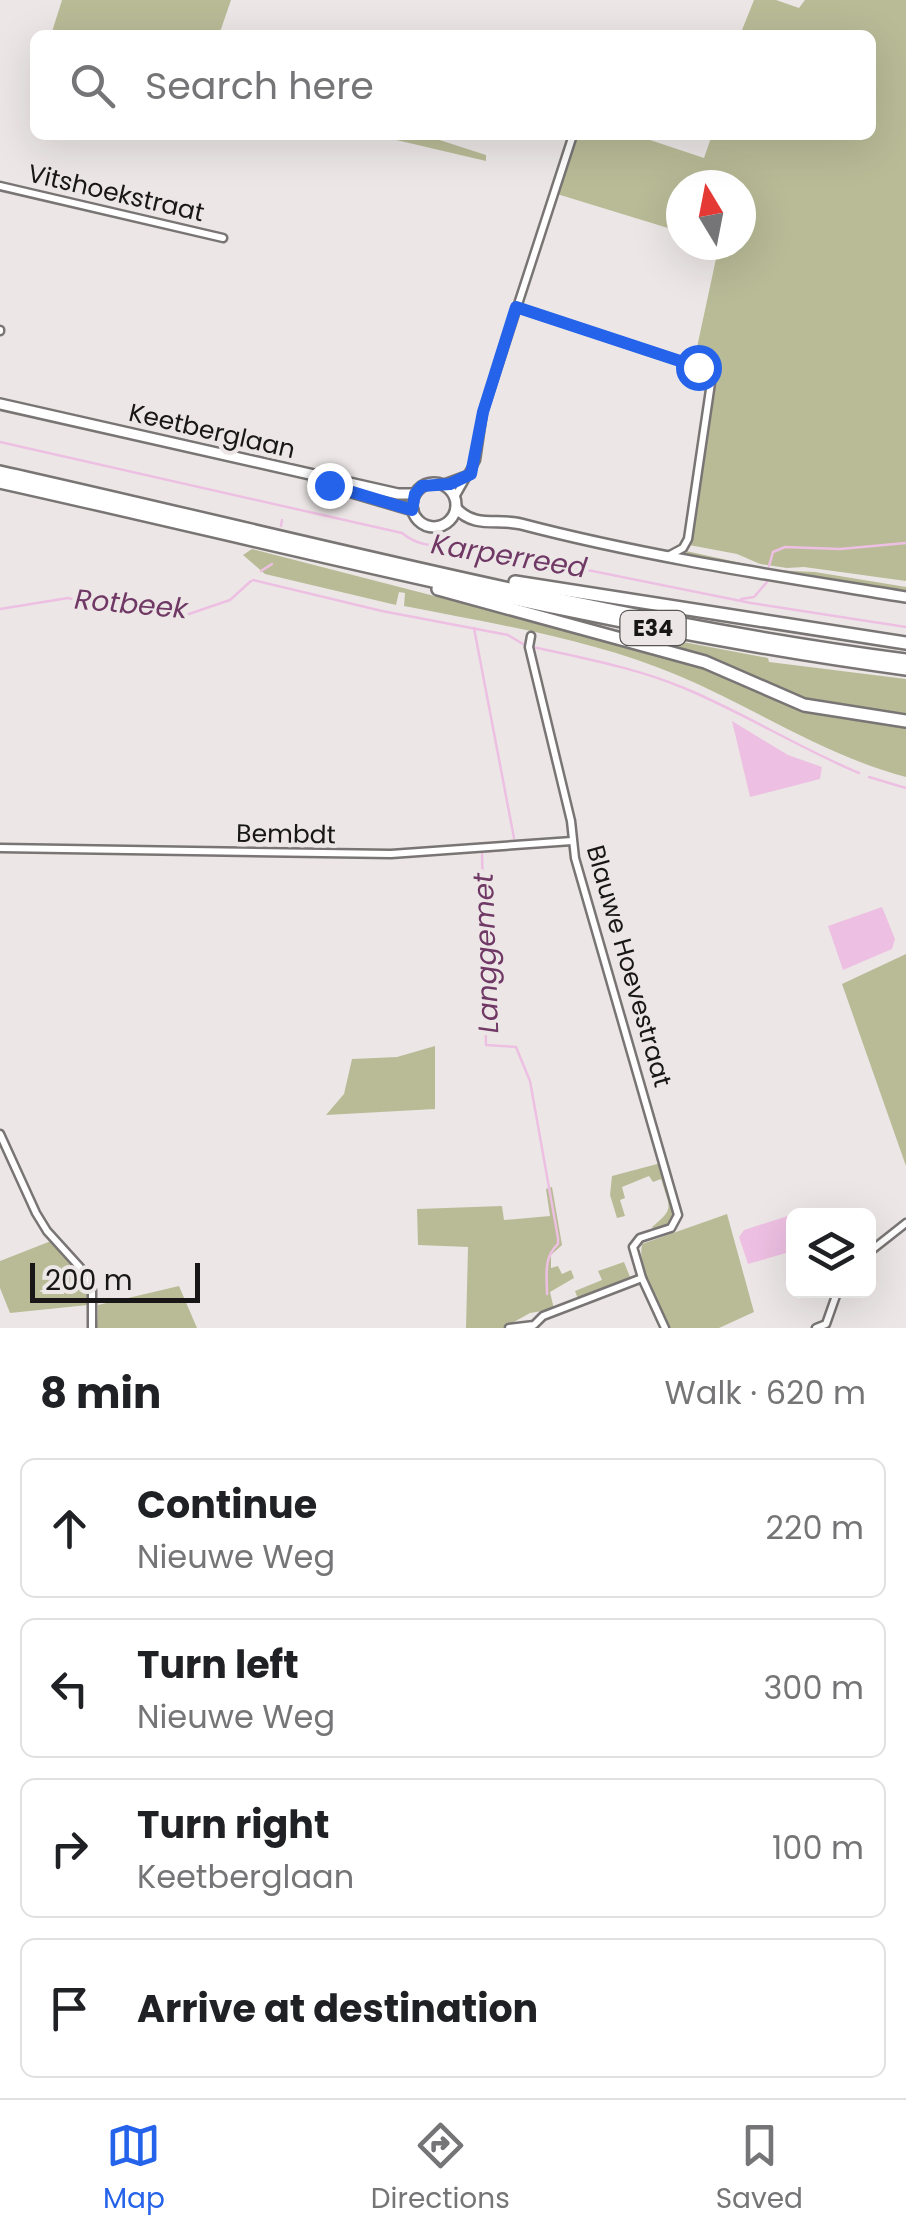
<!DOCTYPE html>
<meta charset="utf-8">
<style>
:root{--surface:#fff;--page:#f6f6f6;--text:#202124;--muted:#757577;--line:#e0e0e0;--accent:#2563eb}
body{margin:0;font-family:Poppins,sans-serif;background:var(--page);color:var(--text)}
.controls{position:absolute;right:30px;bottom:30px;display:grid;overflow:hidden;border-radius:15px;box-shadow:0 10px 40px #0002}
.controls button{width:90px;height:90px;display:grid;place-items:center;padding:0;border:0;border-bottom:2px solid var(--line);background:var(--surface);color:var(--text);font:50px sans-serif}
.compass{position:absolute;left:666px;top:170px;width:90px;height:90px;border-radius:50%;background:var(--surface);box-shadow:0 10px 40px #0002;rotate:350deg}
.scale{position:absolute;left:30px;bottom:25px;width:170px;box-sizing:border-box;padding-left:10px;border:5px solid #181616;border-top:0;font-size:28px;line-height:35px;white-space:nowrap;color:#181616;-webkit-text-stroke:8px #ece7e6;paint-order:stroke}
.stop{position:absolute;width:30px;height:30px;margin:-22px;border:8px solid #2563eb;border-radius:50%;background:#fff}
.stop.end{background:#2563eb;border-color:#fff;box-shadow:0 2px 10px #0008}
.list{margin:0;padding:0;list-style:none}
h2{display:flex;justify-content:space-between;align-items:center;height:130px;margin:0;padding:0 40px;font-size:42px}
h2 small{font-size:32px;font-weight:400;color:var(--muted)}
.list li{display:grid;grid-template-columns:65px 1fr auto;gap:30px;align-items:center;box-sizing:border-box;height:140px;margin:0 20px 20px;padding:0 20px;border:2px solid var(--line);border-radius:15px}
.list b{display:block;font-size:38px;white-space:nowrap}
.list p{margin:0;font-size:32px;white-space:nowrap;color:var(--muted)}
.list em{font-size:32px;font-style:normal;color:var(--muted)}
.icon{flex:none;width:55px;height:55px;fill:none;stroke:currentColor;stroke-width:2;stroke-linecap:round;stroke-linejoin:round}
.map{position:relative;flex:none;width:906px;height:1328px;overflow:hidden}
.search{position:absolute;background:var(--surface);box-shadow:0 10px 40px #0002;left:30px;right:30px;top:30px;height:110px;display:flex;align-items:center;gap:25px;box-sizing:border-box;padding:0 35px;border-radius:15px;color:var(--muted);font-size:38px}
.sheet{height:770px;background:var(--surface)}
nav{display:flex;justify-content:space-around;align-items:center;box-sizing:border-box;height:140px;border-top:2px solid var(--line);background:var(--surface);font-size:28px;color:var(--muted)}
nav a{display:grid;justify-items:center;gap:5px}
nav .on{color:var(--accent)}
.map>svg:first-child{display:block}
.green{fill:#b9bb97}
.water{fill:#edbfe2}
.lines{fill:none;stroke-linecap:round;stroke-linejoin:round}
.stream{stroke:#edbfe2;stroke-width:2.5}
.minor-casing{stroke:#797574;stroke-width:11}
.secondary-casing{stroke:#797574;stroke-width:14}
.motorway-casing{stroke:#797574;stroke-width:16}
.minor{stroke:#fff;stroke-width:6}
.secondary{stroke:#fff;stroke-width:9}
.motorway{stroke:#fff;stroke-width:11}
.route{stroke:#2563eb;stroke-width:12}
.labels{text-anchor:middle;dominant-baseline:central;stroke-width:9;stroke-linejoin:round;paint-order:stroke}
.shield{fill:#ece7e6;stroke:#585554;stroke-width:2.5}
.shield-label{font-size:22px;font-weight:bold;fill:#181616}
.street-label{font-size:25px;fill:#181616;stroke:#ece7e6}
.water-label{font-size:28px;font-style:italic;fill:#703865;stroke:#ece7e6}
</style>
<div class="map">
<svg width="906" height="1328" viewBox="0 0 906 1328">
<rect width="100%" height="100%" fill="#ece7e6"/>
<g class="green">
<polygon points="62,0 231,0 219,35 51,35"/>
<polygon points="754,0 776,0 799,8 805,0 906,0 906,581 804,567 787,568 760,564 737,554 689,545 715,374 707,365 694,361 719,245 741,245 741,185 681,185 681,232 557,194 576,135 635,135 704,158 712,135 871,135 871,35 740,35"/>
<polygon points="375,135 424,135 486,155 486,161"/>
<path d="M 252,549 L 690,662 L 799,709 L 906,726 L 906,777 C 823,755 755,708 677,675 C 591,639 495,624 404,606 L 405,593 L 399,592 L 396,605 L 265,574 L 243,555 Z"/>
<polygon points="686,551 773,570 815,572 906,587 906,592 687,556"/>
<polygon points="556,618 768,658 769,662 906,679 906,718 821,705"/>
<polygon points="906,954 906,1166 842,984"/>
<polygon points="435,1046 435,1109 326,1115 344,1094 352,1059 397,1057"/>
<path d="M 661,1163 L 676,1214 L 671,1226 L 656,1232 L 652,1227 C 675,1208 670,1209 661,1179 L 653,1182 L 649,1176 L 622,1187 L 625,1198 L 620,1200 L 625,1216 L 617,1218 L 610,1195 L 612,1176 Z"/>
<polygon points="552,1187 562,1245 551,1255 551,1268 558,1266 562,1274 571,1270 574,1278 550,1292 554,1309 530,1313 503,1328 466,1328 468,1247 418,1245 417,1209 502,1206 504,1220 550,1216 546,1189"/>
<path d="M 727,1214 L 754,1312 L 719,1328 L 670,1328 C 658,1306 637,1269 642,1244 Z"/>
<path d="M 51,1241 C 71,1258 92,1277 88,1305 L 10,1313 L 0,1288 L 0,1261 Z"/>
<polygon points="624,1262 630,1277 578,1299 575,1291 602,1280 598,1271"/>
<polygon points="179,1286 197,1328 97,1328 98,1305"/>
</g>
<g class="water">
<polygon points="732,721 788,755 822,767 820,779 750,797"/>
<polygon points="882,907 895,939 892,949 843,970 828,926"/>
<polygon points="813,1208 814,1215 794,1216 793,1251 748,1264 739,1237 744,1230"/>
</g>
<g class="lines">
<g class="stream">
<path d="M 0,442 L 402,533 C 418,546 433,547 453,543 L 751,603 L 906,627"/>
<polyline points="281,526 282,520"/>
<polyline points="769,566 773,552 785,547 840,549 906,543"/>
<polyline points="261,571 272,564"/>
<polyline points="253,580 382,611 508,635 523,644"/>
<polyline points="741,599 754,597 767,582"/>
<polyline points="0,609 68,598 104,607 186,615 230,600 251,581"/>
<polyline points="474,628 514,838"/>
<path d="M 533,647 C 583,658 636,668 684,688 C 744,713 799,748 859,773"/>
<polyline points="869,777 906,788"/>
<path d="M 515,849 L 482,852 L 486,1045 L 516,1047 L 530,1081 L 558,1238 L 558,1244 C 543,1258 547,1275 547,1294"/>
</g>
<g class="minor-casing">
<g id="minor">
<polyline points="0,186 223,238"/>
<polyline points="516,307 707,370 712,376 688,539 683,548 668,556"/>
<polyline points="0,331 0,330"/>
<polyline points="443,484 470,474"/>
<polyline points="455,497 476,460 483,412 573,135"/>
<polyline points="531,636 529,647 571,821 575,858 678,1215 671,1228 640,1238 633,1247 642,1278 665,1328"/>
<polyline points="0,848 391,854 572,841"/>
<polyline points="0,1134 36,1213 47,1231 86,1274 92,1290 92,1328"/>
<polyline points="868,1253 906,1223"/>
<polyline points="509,1328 534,1325 543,1316 642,1278"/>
<polyline points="816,1328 826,1324 838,1290"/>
</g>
</g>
<g class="secondary-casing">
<g id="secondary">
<polyline points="0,404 398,494 415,494"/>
<polyline points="314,481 413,510"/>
<circle cx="434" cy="505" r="22"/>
<path d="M 456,508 C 475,529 498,518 521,524 C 647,557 777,576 906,597"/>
</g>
</g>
<g class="motorway-casing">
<g id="motorway">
<path d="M 0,472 C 300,539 600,620 906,660"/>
<path d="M 0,482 C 301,549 600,628 906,669"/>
<polyline points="515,582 906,643"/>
<polyline points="438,589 705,662 804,705 906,721"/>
</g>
</g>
<use href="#minor" class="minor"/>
<use href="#secondary" class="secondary"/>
<use href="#motorway" class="motorway"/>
</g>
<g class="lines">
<polyline class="route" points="329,485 412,510 415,494 422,486 450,484 471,474 483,412 516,307 698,367"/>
</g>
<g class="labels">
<rect class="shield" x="620.5" y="611" width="65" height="34" rx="8"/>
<g class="shield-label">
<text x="653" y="628">E34</text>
</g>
<g class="street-label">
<text transform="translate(116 193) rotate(13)">Vitshoekstraat</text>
<text transform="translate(212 431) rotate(13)">Keetberglaan</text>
<text transform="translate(286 834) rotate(1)">Bembdt</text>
<text transform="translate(629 966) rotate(74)">Blauwe Hoevestraat</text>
</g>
<g class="water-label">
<text transform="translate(509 556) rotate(9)">Karperreed</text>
<text transform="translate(131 604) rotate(5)">Rotbeek</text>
<text transform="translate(486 953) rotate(-92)">Langgemet</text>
</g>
</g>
</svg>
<div class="controls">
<button><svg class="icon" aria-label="layers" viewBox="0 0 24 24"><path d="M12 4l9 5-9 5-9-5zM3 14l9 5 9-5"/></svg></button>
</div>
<svg class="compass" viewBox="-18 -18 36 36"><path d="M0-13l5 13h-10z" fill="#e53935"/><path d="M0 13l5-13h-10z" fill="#757577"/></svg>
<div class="scale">200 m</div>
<div class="stop" style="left:698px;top:367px"></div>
<div class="stop end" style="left:329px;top:485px"></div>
<div class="search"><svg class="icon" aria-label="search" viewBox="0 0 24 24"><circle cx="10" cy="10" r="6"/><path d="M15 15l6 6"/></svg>Search here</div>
</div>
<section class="sheet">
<h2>8 min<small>Walk · 620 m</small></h2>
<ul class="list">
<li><svg class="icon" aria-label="ahead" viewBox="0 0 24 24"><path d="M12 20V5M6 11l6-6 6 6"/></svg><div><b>Continue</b><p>Nieuwe Weg</p></div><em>220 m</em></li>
<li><svg class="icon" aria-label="left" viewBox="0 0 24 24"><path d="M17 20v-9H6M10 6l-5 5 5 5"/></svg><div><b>Turn left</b><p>Nieuwe Weg</p></div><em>300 m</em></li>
<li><svg class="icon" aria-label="right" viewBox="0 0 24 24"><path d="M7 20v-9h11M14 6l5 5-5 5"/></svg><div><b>Turn right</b><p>Keetberglaan</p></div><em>100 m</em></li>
<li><svg class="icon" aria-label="arrive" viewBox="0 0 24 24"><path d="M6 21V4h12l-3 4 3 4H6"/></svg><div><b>Arrive at destination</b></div></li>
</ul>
</section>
<nav>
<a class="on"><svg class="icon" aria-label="map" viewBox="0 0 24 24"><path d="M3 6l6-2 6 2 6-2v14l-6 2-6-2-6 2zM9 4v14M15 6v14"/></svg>Map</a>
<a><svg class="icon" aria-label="directions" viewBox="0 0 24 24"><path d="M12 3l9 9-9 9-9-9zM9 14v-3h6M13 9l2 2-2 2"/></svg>Directions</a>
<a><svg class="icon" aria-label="saved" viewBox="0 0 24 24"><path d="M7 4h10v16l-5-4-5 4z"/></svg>Saved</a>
</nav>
